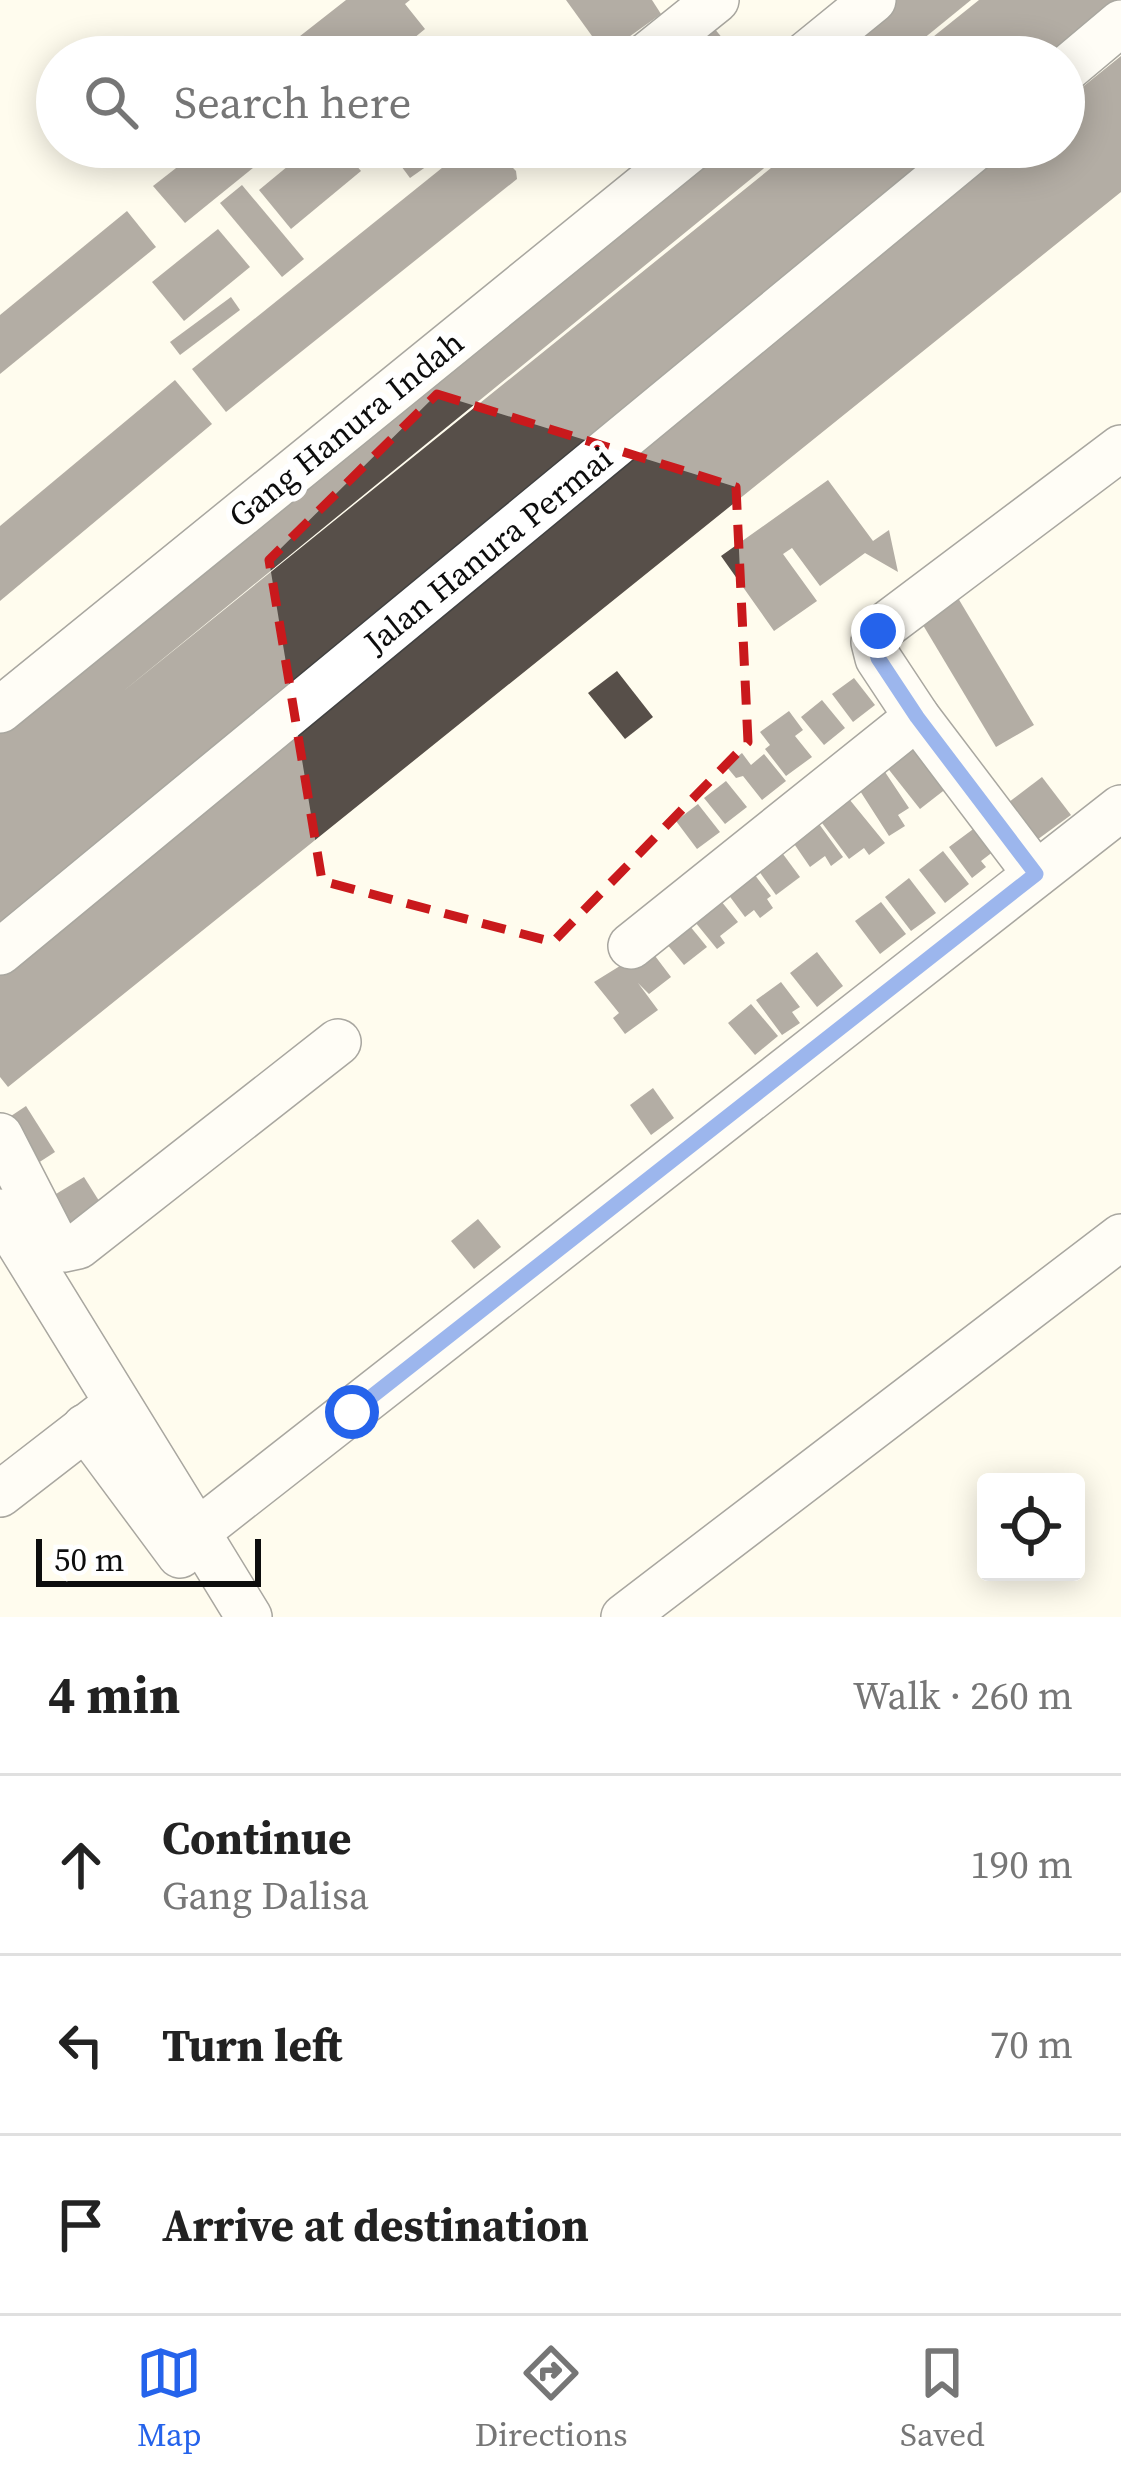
<!DOCTYPE html>
<meta charset="utf-8">
<style>
:root{--surface:#fff;--page:#f6f6f6;--text:#222;--muted:#767676;--line:#e0e0e0;--accent:#2563eb}
body{margin:0;font-family:"Source Serif 4",serif;background:var(--page);color:var(--text)}
.controls{position:absolute;right:36px;bottom:36px;display:grid;overflow:hidden;border-radius:12px;box-shadow:0 6px 30px #0003}
.controls button{width:108px;height:108px;display:grid;place-items:center;padding:0;border:0;border-bottom:3px solid var(--line);background:var(--surface);color:var(--text);font:60px sans-serif}
.scale{position:absolute;left:36px;bottom:30px;width:225px;box-sizing:border-box;padding-left:12px;border:6px solid #0d0d0d;border-top:0;font-size:33px;line-height:42px;white-space:nowrap;color:#0d0d0d;-webkit-text-stroke:9px #fff;paint-order:stroke}
.stop{position:absolute;width:36px;height:36px;margin:-27px;border:9px solid #2563eb;border-radius:50%;background:#fff}
.stop.end{background:#2563eb;border-color:#fff;box-shadow:0 3px 12px #0008}
.list{margin:0;padding:0;list-style:none}
h2{display:flex;justify-content:space-between;align-items:center;height:156px;margin:0;padding:0 48px;font-size:51px}
h2 small{font-size:39px;font-weight:400;color:var(--muted)}
.list li{display:grid;grid-template-columns:78px 1fr auto;gap:36px;align-items:center;box-sizing:border-box;height:180px;padding:0 48px;border-top:3px solid var(--line)}
.list b{display:block;font-size:45px;white-space:nowrap}
.list p{margin:0;font-size:39px;white-space:nowrap;color:var(--muted)}
.list em{font-size:39px;font-style:normal;color:var(--muted)}
.icon{flex:none;width:66px;height:66px;fill:none;stroke:currentColor;stroke-width:2;stroke-linecap:round;stroke-linejoin:round}
.map{position:relative;flex:none;width:1121px;height:1617px;overflow:hidden}
.search{position:absolute;background:var(--surface);box-shadow:0 6px 30px #0003;left:36px;right:36px;top:36px;height:132px;display:flex;align-items:center;gap:30px;box-sizing:border-box;padding:0 42px;border-radius:66px;color:var(--muted);font-size:45px}
.sheet{height:696px;background:var(--surface)}
nav{display:flex;justify-content:space-around;align-items:center;box-sizing:border-box;height:168px;border-top:3px solid var(--line);background:var(--surface);font-size:33px;color:var(--muted)}
nav a{display:grid;justify-items:center;gap:6px}
nav .on{color:var(--accent)}
.map>svg:first-child{display:block}
.building{fill:#574f49}
.lines{fill:none;stroke-linecap:round;stroke-linejoin:round}
.minor-casing{stroke:#404040;stroke-width:48}
.minor{stroke:#fff;stroke-width:45}
.route{stroke:#2563eb;stroke-width:15}
.marked{fill:none;stroke:#c9191c;stroke-width:9;stroke-dasharray:24 15;stroke-linejoin:round}
.labels{text-anchor:middle;dominant-baseline:central;stroke-width:12;stroke-linejoin:round;paint-order:stroke}
.street-label{font-size:33px;fill:#0d0d0d;stroke:#fff}
</style>
<div class="map">
<svg width="1121" height="1617" viewBox="0 0 1121 1617">
<rect width="100%" height="100%" fill="#fffcee"/>
<g class="building">
<polygon points="346,0 410,0 405,4 425,29 391,57 293,57 303,49 295,40"/>
<polygon points="566,0 652,0 661,14 605,54"/>
<polygon points="892,0 971,0 901,57 822,57"/>
<polygon points="979,0 1121,0 1121,18 1064,57 908,57"/>
<polygon points="714,28 738,57 694,57 688,50"/>
<polygon points="1121,56 1121,192 8,1087 0,1077 0,957 1008,147 1064,147 1064,102"/>
<polygon points="203,147 279,147 185,223 153,186"/>
<polygon points="311,147 341,147 361,171 291,229 259,190"/>
<polygon points="387,147 454,147 410,178"/>
<polygon points="468,147 493,147 516,171 517,179 226,412 192,369"/>
<polygon points="711,147 790,147 121,693 797,147 961,147 0,923 0,724"/>
<polygon points="242,185 304,259 282,277 220,203"/>
<polygon points="127,211 156,247 0,374 0,315"/>
<polygon points="218,229 250,267 184,321 152,282"/>
<polygon points="231,297 240,310 180,355 170,342"/>
<polygon points="175,380 212,424 0,601 0,526"/>
<polygon points="828,480 873,541 889,530 898,572 865,553 820,586 792,548 783,554 817,601 774,631 721,556"/>
<polygon points="952,588 1034,725 996,747 914,610"/>
<polygon points="617,671 653,717 625,739 588,693"/>
<polygon points="854,678 875,705 853,722 832,694"/>
<polygon points="822,700 845,728 824,745 801,717"/>
<polygon points="789,711 803,730 795,736 812,757 786,776 765,749 770,745 760,732"/>
<polygon points="913,745 947,788 920,809 886,766"/>
<polygon points="742,753 751,765 764,754 786,781 762,800 743,776 736,778 726,766"/>
<polygon points="881,766 909,808 898,815 905,826 889,836 855,783"/>
<polygon points="1042,777 1071,815 1030,845 1001,808"/>
<polygon points="726,781 747,807 725,824 704,798"/>
<polygon points="845,794 885,843 869,855 864,848 849,859 816,815"/>
<polygon points="698,804 720,832 697,849 676,821"/>
<polygon points="814,817 843,857 831,866 825,856 810,867 788,835"/>
<polygon points="976,827 994,851 981,861 986,867 972,878 949,847"/>
<polygon points="780,850 800,877 776,895 756,867"/>
<polygon points="943,851 969,884 945,903 919,870"/>
<polygon points="751,870 771,896 767,899 773,908 760,918 754,910 745,917 725,890"/>
<polygon points="909,878 936,913 911,931 885,897"/>
<polygon points="717,896 738,922 720,936 725,943 717,949 691,917"/>
<polygon points="881,902 906,934 880,954 855,921"/>
<polygon points="685,920 707,947 684,965 662,938"/>
<polygon points="649,948 671,977 649,994 638,983 658,1010 625,1034 613,1018 619,1013 594,982"/>
<polygon points="817,952 843,986 817,1007 790,973"/>
<polygon points="781,982 800,1007 792,1012 800,1023 782,1035 756,1000"/>
<polygon points="751,1004 778,1036 755,1055 728,1023"/>
<polygon points="653,1088 674,1118 651,1135 630,1105"/>
<polygon points="26,1106 55,1152 35,1165 5,1120"/>
<polygon points="84,1177 101,1204 68,1225 51,1197"/>
<polygon points="478,1219 501,1247 474,1269 451,1241"/>
</g>
<g class="lines">
<g class="minor-casing">
<g id="minor">
<polyline points="645,57 716,0"/>
<polyline points="803,57 873,0"/>
<polyline points="1064,71 1121,23"/>
<polyline points="0,710 693,147"/>
<polyline points="1036,874 917,717 878,658 874,642 878,631 1121,448"/>
<polyline points="631,946 917,717"/>
<polyline points="0,952 976,147"/>
<polyline points="0,1136 55,1243 64,1249 78,1246 338,1042"/>
<polyline points="0,1212 197,1532"/>
<polyline points="85,1427 180,1555"/>
<polyline points="0,1494 106,1412"/>
<polyline points="249,1617 197,1532 1121,808"/>
<polyline points="624,1617 1121,1237"/>
</g>
</g>
<use href="#minor" class="minor"/>
</g>
<g class="lines">
<polyline class="route" points="352,1412 1036,874 917,717 878,658 874,642 878,631"/>
</g>
<path d="M0 0H1121V1617H0ZM 437,394 L 736,487 L 748,742 L 553,942 L 322,881 L 269,560 Z" fill="#fffcee" fill-opacity=".55" fill-rule="evenodd"/>
<path class="marked" d="M 437,394 L 736,487 L 748,742 L 553,942 L 322,881 L 269,560 Z"/>
<g class="labels">
<g class="street-label">
<text transform="translate(346 429) rotate(-39)">Gang Hanura Indah</text>
<text transform="translate(488 550) rotate(-39)">Jalan Hanura Permai</text>
</g>
</g>
</svg>
<div class="controls">
<button><svg class="icon" aria-label="locate" viewBox="0 0 24 24"><circle cx="12" cy="12" r="6"/><path d="M12 2v4M12 18v4M2 12h4M18 12h4"/></svg></button>
</div>
<div class="scale">50 m</div>
<div class="stop" style="left:352px;top:1412px"></div>
<div class="stop end" style="left:878px;top:631px"></div>
<div class="search"><svg class="icon" aria-label="search" viewBox="0 0 24 24"><circle cx="10" cy="10" r="6"/><path d="M15 15l6 6"/></svg>Search here</div>
</div>
<section class="sheet">
<h2>4 min<small>Walk · 260 m</small></h2>
<ul class="list">
<li><svg class="icon" aria-label="ahead" viewBox="0 0 24 24"><path d="M12 20V5M6 11l6-6 6 6"/></svg><div><b>Continue</b><p>Gang Dalisa</p></div><em>190 m</em></li>
<li><svg class="icon" aria-label="left" viewBox="0 0 24 24"><path d="M17 20v-9H6M10 6l-5 5 5 5"/></svg><div><b>Turn left</b></div><em>70 m</em></li>
<li><svg class="icon" aria-label="arrive" viewBox="0 0 24 24"><path d="M6 21V4h12l-3 4 3 4H6"/></svg><div><b>Arrive at destination</b></div></li>
</ul>
</section>
<nav>
<a class="on"><svg class="icon" aria-label="map" viewBox="0 0 24 24"><path d="M3 6l6-2 6 2 6-2v14l-6 2-6-2-6 2zM9 4v14M15 6v14"/></svg>Map</a>
<a><svg class="icon" aria-label="directions" viewBox="0 0 24 24"><path d="M12 3l9 9-9 9-9-9zM9 14v-3h6M13 9l2 2-2 2"/></svg>Directions</a>
<a><svg class="icon" aria-label="saved" viewBox="0 0 24 24"><path d="M7 4h10v16l-5-4-5 4z"/></svg>Saved</a>
</nav>
